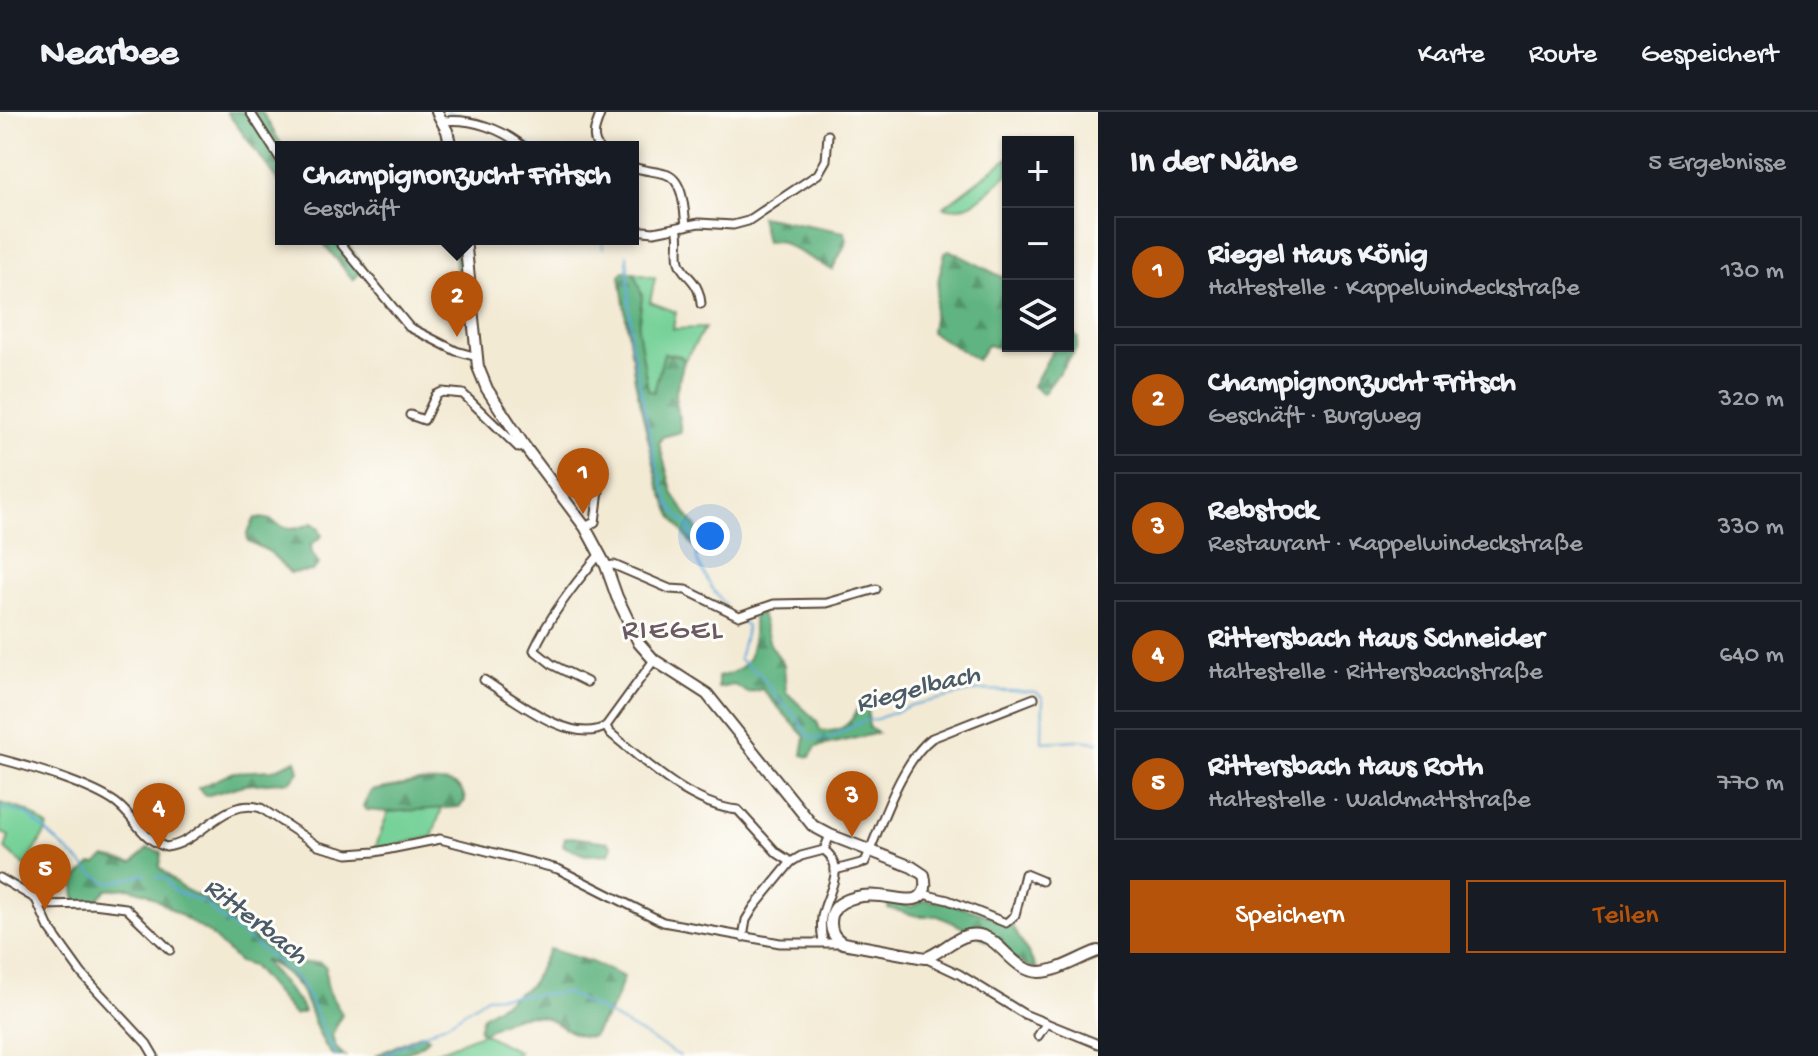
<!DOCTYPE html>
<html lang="de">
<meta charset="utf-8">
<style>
:root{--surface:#171b24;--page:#242831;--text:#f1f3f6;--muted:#9ea1a6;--line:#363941;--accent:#b45309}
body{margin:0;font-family:"Gochi Hand",sans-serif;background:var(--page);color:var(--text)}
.controls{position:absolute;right:24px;top:24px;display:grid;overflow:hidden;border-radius:0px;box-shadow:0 2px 6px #0004}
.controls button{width:72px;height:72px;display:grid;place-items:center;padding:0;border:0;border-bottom:2px solid var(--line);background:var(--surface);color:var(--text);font:40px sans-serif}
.you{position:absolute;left:710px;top:424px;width:28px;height:28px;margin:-20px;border:6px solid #fff;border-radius:50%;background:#1a73e8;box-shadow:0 0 0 12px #1a73e833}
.badge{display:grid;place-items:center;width:52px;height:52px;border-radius:50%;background:var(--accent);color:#fff;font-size:26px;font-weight:700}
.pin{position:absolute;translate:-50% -66px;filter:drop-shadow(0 2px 4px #0008)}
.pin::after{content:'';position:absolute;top:42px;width:28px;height:24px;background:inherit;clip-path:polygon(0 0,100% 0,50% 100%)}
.popup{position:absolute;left:275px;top:29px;width:364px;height:104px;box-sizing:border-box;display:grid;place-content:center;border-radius:0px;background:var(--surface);filter:drop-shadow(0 2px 6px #0005);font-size:26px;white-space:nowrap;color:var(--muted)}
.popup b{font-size:30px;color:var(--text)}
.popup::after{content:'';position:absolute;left:50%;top:100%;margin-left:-16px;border:16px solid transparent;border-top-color:var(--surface)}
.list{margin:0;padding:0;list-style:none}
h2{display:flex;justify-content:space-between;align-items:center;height:104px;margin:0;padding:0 32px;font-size:34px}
h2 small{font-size:26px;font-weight:400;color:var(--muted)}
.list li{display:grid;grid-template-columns:52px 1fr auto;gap:24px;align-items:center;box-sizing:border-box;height:112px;margin:0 16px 16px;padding:0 16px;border:2px solid var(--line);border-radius:0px}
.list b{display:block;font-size:30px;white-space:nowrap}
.list p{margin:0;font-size:26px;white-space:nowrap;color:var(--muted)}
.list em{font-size:26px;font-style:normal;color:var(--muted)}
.actions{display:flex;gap:16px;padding:24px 32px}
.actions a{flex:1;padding:18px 0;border:2px solid var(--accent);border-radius:0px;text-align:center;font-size:28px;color:var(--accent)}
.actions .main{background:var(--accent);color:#fff}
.icon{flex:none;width:44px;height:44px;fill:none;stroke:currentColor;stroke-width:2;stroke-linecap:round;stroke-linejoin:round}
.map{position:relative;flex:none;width:1098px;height:944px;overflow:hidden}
header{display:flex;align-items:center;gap:48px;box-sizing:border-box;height:112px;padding:0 40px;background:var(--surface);border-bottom:2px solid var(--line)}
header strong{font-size:38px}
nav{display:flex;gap:44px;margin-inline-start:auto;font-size:28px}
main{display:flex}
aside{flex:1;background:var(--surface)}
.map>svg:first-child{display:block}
.green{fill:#77d299;stroke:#597e5c;stroke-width:2}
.forest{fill:url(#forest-firs);stroke:#4e6f50;stroke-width:2}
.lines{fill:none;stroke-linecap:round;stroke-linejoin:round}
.stream{stroke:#62a8d8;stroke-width:2}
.street-casing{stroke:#574739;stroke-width:11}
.secondary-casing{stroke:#574739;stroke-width:14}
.street{stroke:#fff;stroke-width:7}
.secondary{stroke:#fff;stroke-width:10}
.labels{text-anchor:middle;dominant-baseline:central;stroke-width:6;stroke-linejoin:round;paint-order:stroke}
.water-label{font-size:28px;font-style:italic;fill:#4b5c68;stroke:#fdfcf7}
.quarter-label{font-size:30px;letter-spacing:2px;fill:#6b5a63;stroke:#fdfcf7}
</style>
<header>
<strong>Nearbee</strong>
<nav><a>Karte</a><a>Route</a><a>Gespeichert</a></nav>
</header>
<main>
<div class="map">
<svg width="1098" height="944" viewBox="0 0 1098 944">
<defs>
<pattern id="forest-firs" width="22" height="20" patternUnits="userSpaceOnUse" patternTransform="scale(2)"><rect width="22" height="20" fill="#61b481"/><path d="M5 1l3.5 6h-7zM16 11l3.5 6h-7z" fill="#519369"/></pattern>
</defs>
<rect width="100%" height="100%" fill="#fdfcf7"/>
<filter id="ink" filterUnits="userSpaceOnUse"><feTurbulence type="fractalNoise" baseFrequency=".0125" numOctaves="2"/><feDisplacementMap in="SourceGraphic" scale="16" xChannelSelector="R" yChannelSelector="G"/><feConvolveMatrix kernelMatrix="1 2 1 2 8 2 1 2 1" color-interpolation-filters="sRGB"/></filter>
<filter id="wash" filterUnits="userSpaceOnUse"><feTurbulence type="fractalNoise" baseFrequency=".006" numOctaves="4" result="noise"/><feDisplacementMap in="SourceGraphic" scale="32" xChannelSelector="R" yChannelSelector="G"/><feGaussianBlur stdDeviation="1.8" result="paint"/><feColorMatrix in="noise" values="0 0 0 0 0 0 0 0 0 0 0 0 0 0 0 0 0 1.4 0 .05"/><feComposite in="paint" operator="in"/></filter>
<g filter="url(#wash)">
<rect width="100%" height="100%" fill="#f3ead4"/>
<g class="green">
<path d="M 1008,46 L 1008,61 C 992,76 969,103 944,95 Z"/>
<polygon points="634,161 655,166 650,190 676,200 673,217 705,216 684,249 681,244 665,241 654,280 651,281 648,278 638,217 642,184"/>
<polygon points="0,691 27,699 48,715 26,755 5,737 9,724 0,720"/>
<polygon points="442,696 432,725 375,737 388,700"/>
<polygon points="483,921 519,940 517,944 426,944"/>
</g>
<g class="forest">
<polygon points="227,0 262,0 283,35 281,73"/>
<polygon points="760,104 845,120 847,129 832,158 779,129 766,130"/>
<polygon points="320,127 344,127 365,156 353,168"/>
<polygon points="453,127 461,127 467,194 460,195"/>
<polygon points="949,138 1008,168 1008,225 999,236 987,233 977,248 931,220 939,165 945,141"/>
<polygon points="624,159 634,161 642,184 638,217 648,278 654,280 664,241 681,245 684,249 675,283 681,320 662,325 659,331 673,382 707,432 699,443 672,404 659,374 635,268 620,164"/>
<polygon points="1068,216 1078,226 1077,236 1043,282 1033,274 1055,234 1068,234"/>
<path d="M 255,406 C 284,405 277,427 312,411 L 318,415 L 322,424 L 311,433 L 312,441 L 319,452 L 312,459 L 290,461 L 270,440 L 248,429 L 247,422 Z"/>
<path d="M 761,501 L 770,532 L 784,553 L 786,580 L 817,609 L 820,618 C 843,623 854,609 860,590 L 867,590 L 869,616 L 878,621 L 816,635 L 810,645 L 802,643 L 805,625 L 762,577 L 748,581 L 734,573 L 718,576 L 718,565 C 755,557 754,538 753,504 Z"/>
<polygon points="296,648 299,659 291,669 244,673 206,684 198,676 234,660 273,658"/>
<path d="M 419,670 C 438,670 463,666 465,689 L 459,695 L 388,700 L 367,698 L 363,694 L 371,679 Z"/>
<polygon points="571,725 608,730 612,734 609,742 585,743 563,734 565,726"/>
<path d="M 148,736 L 161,740 L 160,756 L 182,776 L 207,788 L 263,833 L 293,852 L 319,850 L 326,855 C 324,875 332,886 342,902 L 332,923 L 336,936 L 345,944 L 333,944 C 303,909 318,872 263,848 L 301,893 L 304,900 L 294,903 L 252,854 L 239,850 L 210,822 L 146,781 L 129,776 L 107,778 L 95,789 L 75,791 L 74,769 L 91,752 L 96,752 L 105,745 L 133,751 Z"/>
<polygon points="926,788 948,791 1010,810 1037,857 1025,853 973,820 938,804 917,804 888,796 888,791 893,790 911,795"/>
<path d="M 549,837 L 591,850 L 624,865 L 613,894 L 593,924 C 572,928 558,907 539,904 C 520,900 498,912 483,921 L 479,918 L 483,904 L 531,873 Z"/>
<path d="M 422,922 L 429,926 C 413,943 397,944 375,944 Z"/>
</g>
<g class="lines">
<g class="stream">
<polyline points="447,0 478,8"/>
<polyline points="527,31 532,35"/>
<polyline points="602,127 603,136"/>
<polyline points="627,143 631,230 654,344 670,394 689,416 696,433 697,448 711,475 725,493"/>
<polyline points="738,506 747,514 739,547 762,564 777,586 796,604 809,625 829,627 862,609 877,607 912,593 980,578 1036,580 1043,586 1042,630 1078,628 1098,630"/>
<polyline points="0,696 27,702 93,762 109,771 146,762"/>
<polyline points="156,764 165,766 174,779 204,790 219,805 284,855 302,872 336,944"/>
<polyline points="382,944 451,909 487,885 566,881 606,901 680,944"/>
</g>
</g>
</g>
<g filter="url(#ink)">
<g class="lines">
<g class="street-casing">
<g id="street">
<polyline points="250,0 281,48"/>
<path d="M 443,9 C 472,6 502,17 524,35"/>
<path d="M 598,35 C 590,23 597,12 601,0"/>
<path d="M 633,55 C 644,59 655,59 665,62 C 684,67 684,98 686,114"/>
<path d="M 677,116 C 681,127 676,139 679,150 C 683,165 699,166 701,192"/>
<polyline points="633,118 654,120 699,111 733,113 748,109 818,62 826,48 828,23"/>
<polyline points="337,127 409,215 456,239 477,245"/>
<polyline points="410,303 424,308 436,283 442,280 463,282 519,336 525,335"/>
<polyline points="585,415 595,410 602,354"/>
<polyline points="606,454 614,453 670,477 686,478 739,504 774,492 827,491 876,477"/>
<path d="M 654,548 L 606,614 L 609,620 C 645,650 690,693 738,698 L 777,741 L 791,750"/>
<path d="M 484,568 C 513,586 572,635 606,614"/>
<path d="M 587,570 L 553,553 L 534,538 C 550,503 575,471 600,442"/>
<path d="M 0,647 C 31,655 91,673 116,691 C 135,705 141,727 166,735 C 201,731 222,685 261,696 L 318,734 L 348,742 L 375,740 L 440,727 L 558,757 L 663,810 L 780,831 L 843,831"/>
<path d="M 835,758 L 865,750 C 881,714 901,649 932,626 L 1034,586"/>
<polyline points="0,766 36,787 49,816 82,862 147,932 154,944"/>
<polyline points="923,782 948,788 1006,811 1015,803 1025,762 1042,769"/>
<polyline points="40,793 93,792 126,796 170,838"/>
<polyline points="743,825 746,808 754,795 791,750 801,744 824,738 830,723"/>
<path d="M 823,830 C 821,819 820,808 824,797 C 830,777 846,754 824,738"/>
<polyline points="925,846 959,862 1024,902 1098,932"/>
<polyline points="1038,924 1046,912"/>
</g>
</g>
<g class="secondary-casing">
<g id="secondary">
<polyline points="437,0 447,19 451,35"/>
<path d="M 465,127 L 478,255 L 487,277 L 525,335 L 585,415 L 606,454 L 617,485 L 639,531 L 654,548 L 707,582 L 813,714 L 830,723 L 912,755 L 924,763 C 926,771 927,781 918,786 C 904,793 872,774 843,790 C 835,794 831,801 831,811 C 831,821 835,826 843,831 L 925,846 C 941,841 953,826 969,823 C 998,817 1009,859 1039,860 C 1058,860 1080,845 1098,839"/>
</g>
</g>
<use href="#street" class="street"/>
<use href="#secondary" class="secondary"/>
</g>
</g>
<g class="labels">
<g class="water-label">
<text transform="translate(918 578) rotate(-14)">Riegelbach</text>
<text transform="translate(255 810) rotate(38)">Ritterbach</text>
</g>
<g class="quarter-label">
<text x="673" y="520">RIEGEL</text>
</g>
</g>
</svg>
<div class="controls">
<button>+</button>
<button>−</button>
<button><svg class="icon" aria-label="layers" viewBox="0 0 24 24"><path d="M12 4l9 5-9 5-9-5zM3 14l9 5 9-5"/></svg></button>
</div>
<div class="you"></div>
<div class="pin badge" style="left:583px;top:402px">1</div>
<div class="pin badge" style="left:457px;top:225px">2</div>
<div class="popup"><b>Champignonzucht Fritsch</b>Geschäft</div>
<div class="pin badge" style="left:852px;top:725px">3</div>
<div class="pin badge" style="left:159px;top:737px">4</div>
<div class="pin badge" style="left:45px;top:798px">5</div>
</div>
<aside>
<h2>In der Nähe<small>5 Ergebnisse</small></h2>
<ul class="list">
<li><span class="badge">1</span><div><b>Riegel Haus König</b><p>Haltestelle · Kappelwindeckstraße</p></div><em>130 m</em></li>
<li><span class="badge">2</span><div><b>Champignonzucht Fritsch</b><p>Geschäft · Burgweg</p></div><em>320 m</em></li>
<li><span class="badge">3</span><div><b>Rebstock</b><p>Restaurant · Kappelwindeckstraße</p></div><em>330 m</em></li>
<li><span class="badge">4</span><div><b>Rittersbach Haus Schneider</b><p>Haltestelle · Rittersbachstraße</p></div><em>640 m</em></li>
<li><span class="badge">5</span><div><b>Rittersbach Haus Roth</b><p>Haltestelle · Waldmattstraße</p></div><em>770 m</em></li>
</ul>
<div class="actions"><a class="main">Speichern</a><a>Teilen</a></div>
</aside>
</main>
